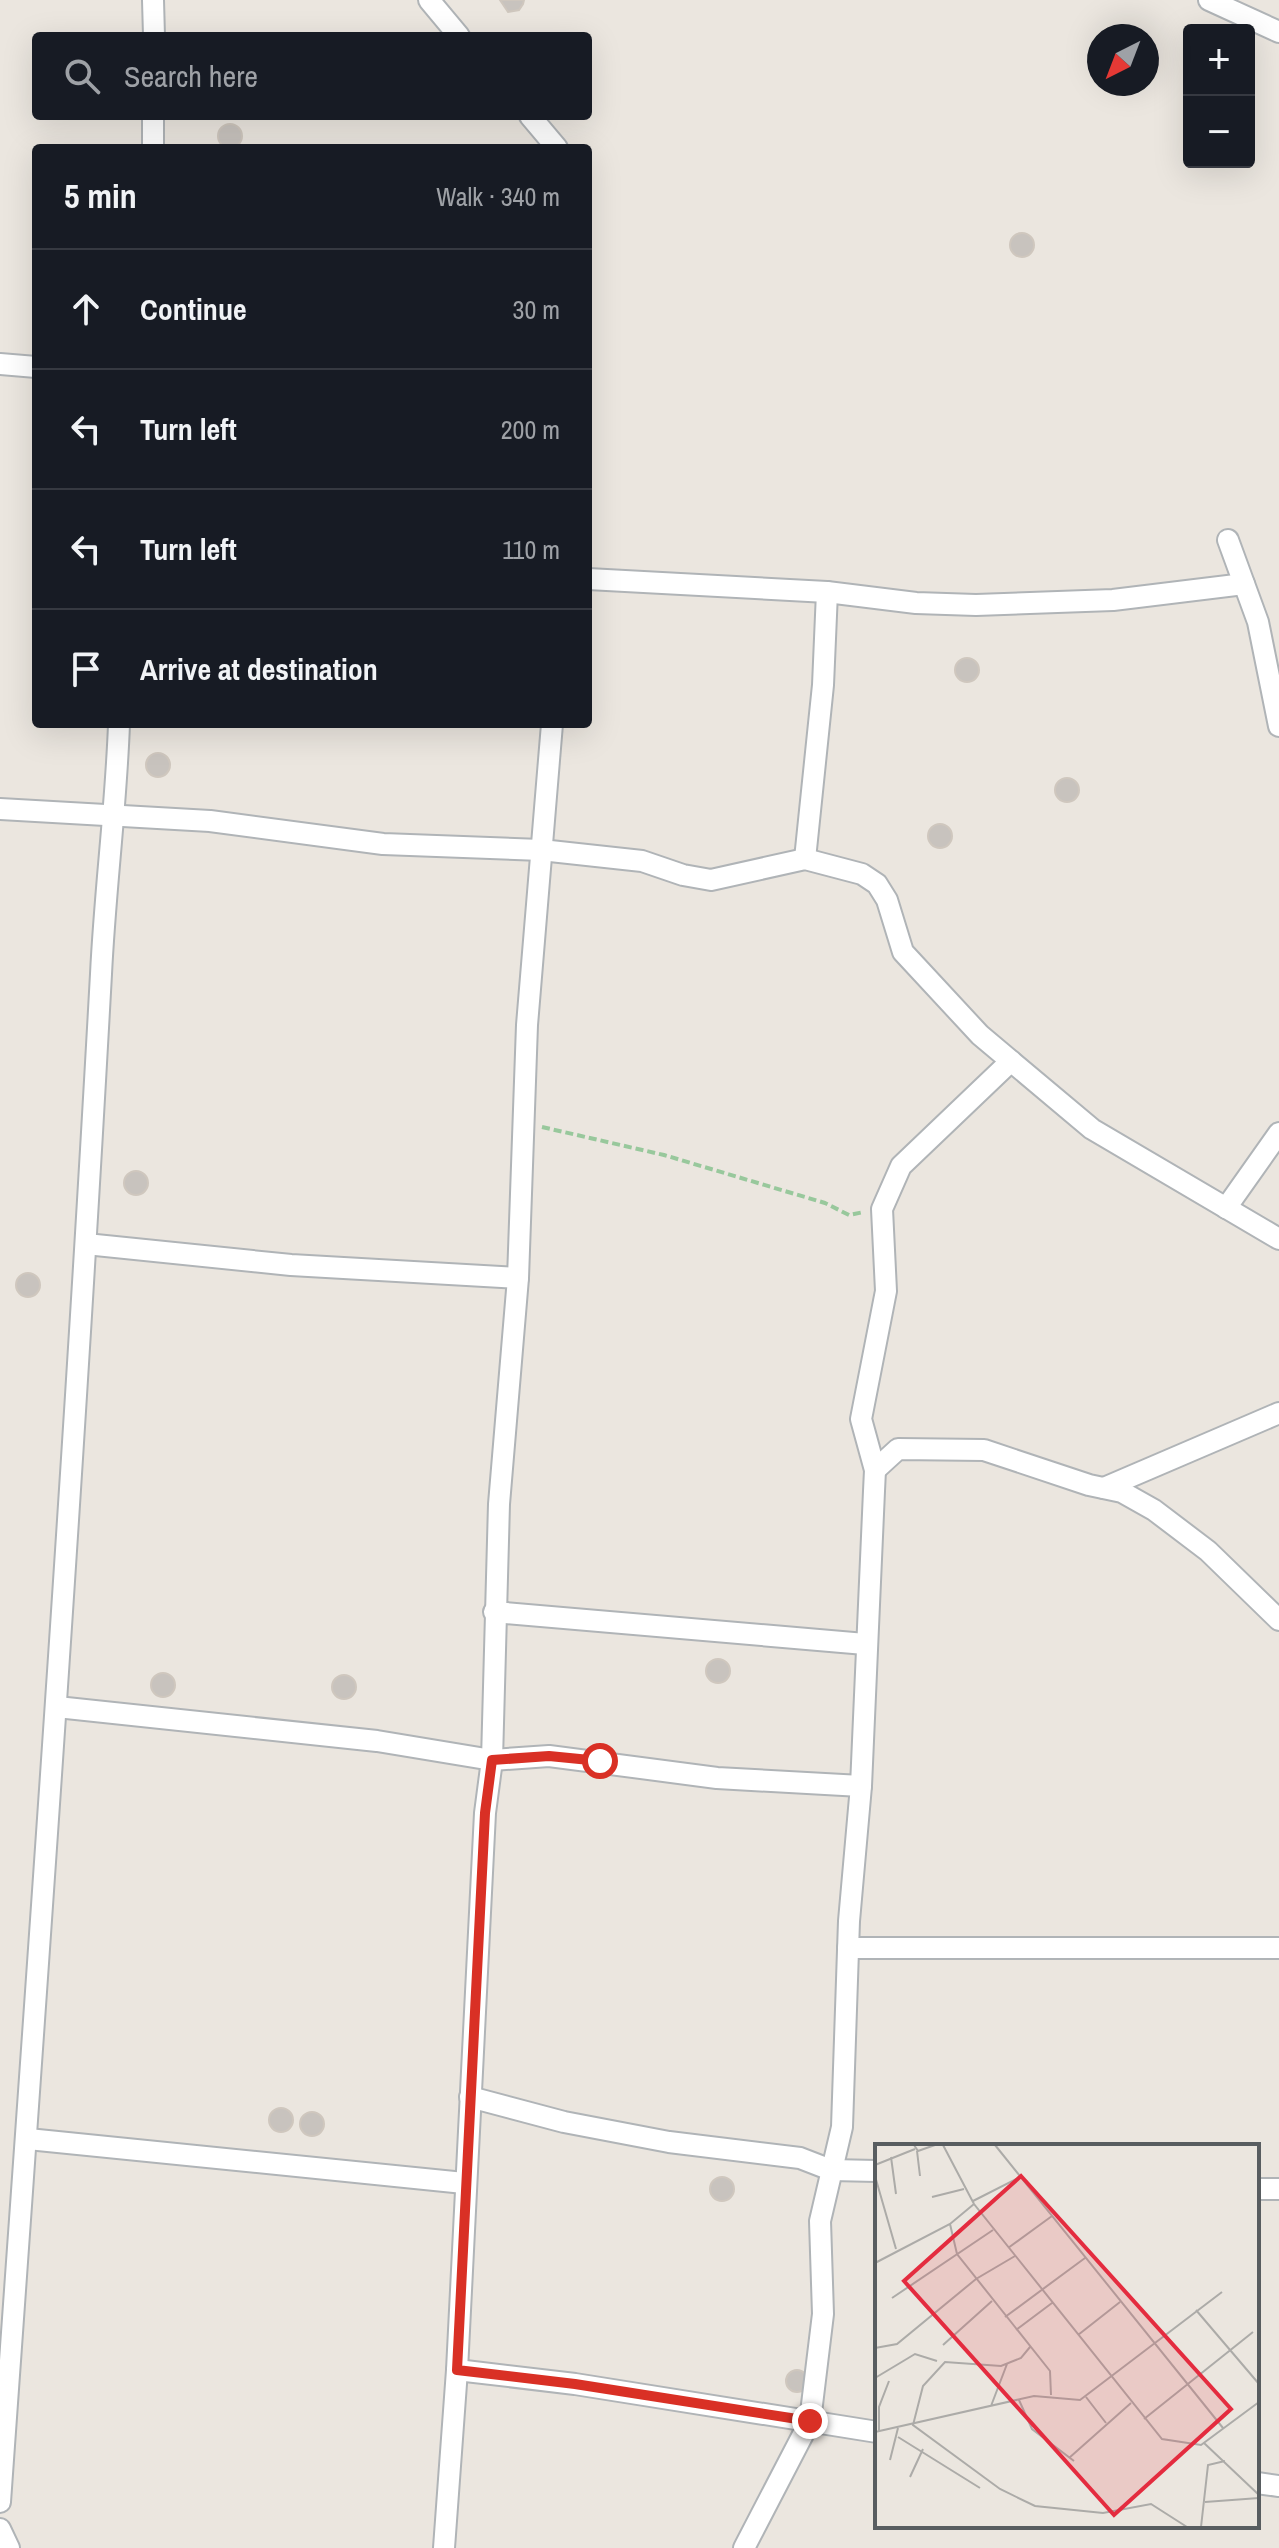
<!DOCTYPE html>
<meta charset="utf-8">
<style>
:root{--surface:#171b24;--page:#20242c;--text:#f1f3f6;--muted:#9ea1a6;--line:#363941}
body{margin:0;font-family:"Archivo Narrow",sans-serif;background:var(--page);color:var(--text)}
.controls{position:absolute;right:24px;top:24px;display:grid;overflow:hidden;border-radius:8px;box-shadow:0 8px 32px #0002}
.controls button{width:72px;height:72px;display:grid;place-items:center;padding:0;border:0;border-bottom:2px solid var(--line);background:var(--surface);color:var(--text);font:40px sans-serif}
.compass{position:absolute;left:1087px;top:24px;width:72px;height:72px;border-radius:50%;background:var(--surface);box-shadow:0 8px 32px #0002;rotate:222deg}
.stop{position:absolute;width:24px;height:24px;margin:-18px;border:6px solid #d93025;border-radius:50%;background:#fff}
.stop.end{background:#d93025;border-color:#fff;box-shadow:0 2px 8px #0008}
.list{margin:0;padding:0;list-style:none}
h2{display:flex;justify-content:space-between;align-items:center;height:104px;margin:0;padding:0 32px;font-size:34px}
h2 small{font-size:26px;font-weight:400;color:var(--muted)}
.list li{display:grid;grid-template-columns:52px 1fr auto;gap:24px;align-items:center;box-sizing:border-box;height:120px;padding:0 32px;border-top:2px solid var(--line)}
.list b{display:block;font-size:30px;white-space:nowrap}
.list em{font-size:26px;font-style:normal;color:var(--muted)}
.icon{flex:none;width:44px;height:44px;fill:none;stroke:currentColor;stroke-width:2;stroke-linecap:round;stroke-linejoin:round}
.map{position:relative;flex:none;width:1279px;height:2548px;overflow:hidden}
.search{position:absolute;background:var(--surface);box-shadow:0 8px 32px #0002;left:32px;top:32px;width:560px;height:88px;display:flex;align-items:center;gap:20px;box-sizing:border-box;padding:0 28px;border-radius:8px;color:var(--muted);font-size:30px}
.panel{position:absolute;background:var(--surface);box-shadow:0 8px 32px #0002;left:32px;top:144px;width:560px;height:584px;border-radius:8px}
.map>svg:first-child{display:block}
.building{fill:#c8c3be;stroke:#cfc7be;stroke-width:2}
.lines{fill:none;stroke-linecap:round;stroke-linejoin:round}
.minor-casing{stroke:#b0b4b7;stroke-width:24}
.path{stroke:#98c89c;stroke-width:4;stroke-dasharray:8 4;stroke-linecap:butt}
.minor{stroke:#fff;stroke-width:20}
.route{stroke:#d93025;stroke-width:10}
.inset-road{fill:none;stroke:#acaba8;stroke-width:2}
.view{fill:#e42c3f;fill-opacity:0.15;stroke:#e42c3f;stroke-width:4}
.inset-edge{fill:none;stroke:#585d60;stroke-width:4}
</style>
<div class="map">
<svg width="1279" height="2548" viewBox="0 0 1279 2548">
<rect width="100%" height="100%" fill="#ebe6df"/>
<g class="building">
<polygon points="500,0 524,0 523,4 519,10 508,12"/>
<circle cx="230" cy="136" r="12"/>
<circle cx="1022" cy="245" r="12"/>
<circle cx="967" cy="670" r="12"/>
<circle cx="158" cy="765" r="12"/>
<circle cx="1067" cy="790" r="12"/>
<circle cx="940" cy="836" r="12"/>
<circle cx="136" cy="1183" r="12"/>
<circle cx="28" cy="1285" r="12"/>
<circle cx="718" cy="1671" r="12"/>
<circle cx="163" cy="1685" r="12"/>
<circle cx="344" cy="1687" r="12"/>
<circle cx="281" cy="2120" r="12"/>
<circle cx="312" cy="2124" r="12"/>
<circle cx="722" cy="2189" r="12"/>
<circle cx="797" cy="2381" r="11"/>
</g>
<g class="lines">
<g class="minor-casing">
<g id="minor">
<polyline points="153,0 154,36"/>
<polyline points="429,0 459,36"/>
<polyline points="1209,0 1279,32"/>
<polyline points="530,116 557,148"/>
<polyline points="153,148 153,116"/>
<polyline points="0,364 36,367"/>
<polyline points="1228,540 1258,622 1279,726"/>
<polyline points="588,579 827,592 916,603 976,605 1113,600 1244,584"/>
<polyline points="0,809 210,821 383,844 541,850 642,861 683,875 711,880 805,859 862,874 877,884 887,900 903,952 980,1035 1092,1129 1279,1239"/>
<polyline points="805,859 823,685 827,592"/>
<polyline points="1226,1208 1279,1133"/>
<polyline points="86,1244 291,1265 518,1278"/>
<polyline points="875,1470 898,1449 984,1450 1089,1485 1122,1492 1154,1510 1208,1551 1279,1620"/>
<polyline points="1104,1488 1279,1413"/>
<polyline points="494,1612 865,1644"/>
<polyline points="57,1707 377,1741 492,1760 549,1756 717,1778 861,1786"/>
<polyline points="848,1948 1279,1948"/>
<polyline points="470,2097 564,2122 669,2142 800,2158 831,2170 877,2171"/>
<polyline points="28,2139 464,2183"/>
<polyline points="1257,2189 1279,2189"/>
<polyline points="457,2370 575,2384 877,2432"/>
<polyline points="1257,2483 1279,2486"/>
<path d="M 0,2502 C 36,1993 73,1484 101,974 C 105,890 116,808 119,724"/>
<polyline points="0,2529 9,2548"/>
<polyline points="444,2548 457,2370 485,1813 492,1760 499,1504 518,1278 527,1025 552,724"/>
<polyline points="744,2548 810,2421 823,2314 820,2221 842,2127 849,1921 861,1786 874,1491 875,1470 861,1419 886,1291 882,1209 901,1166 1011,1061"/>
</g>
</g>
<polyline class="path" points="542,1127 664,1155 825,1203 849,1215 864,1212"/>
<use href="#minor" class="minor"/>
</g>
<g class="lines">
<polyline class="route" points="600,1761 549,1756 492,1760 485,1813 457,2370 575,2384 810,2421"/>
</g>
<g transform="translate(875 2144)">
<rect width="384" height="384" fill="#ebe6df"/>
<path class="inset-road" d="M 39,1 L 43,7 L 60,1M 68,1 L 99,60 L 287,295 L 326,301 L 384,258M 120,1 L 348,284M 42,7 L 45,32M 16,13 L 21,50M 0,21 L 40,5M 0,32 L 21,105M 57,53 L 89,45M 98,57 L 145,33M 75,80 L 82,110 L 175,227 L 176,251M 133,104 L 177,72M 0,119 L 75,80 L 99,60M 17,154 L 118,86M 321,166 L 384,240M 130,173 L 210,114M 141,186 L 177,159M 203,191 L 245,158M 68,201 L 117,157M 155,203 L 146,214 L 126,222 L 70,218 L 48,242 L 38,281 L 125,345 L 160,362 L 228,369 L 276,360 L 312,383M 0,204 L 22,200 L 101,135 L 140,112M 0,234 L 40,210 L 62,217M 211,253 L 231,279M 144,256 L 157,285 L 199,317M 116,262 L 132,220M 269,275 L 378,188M 4,287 L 4,263 L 14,237M 0,288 L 159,252 L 205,256 L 347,148M 23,293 L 105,344M 329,299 L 384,351M 194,314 L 256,259M 15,316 L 23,284M 35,333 L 48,305M 330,358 L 384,354M 326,383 L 333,321 L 350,317"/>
<path class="view" d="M 146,32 L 356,265 L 239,371 L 29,137 Z"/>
<rect width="384" height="384" class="inset-edge"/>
</g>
</svg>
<div class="controls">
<button>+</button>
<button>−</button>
</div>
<svg class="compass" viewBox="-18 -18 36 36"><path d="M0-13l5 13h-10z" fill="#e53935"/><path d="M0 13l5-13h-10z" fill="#9ea1a6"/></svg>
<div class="stop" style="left:600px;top:1761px"></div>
<div class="stop end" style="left:810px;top:2421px"></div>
<div class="search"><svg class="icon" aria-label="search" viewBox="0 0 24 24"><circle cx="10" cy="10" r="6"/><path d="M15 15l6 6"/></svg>Search here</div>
<section class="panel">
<h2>5 min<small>Walk · 340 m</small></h2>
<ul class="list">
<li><svg class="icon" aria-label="ahead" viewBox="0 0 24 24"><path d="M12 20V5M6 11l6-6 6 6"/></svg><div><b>Continue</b></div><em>30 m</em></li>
<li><svg class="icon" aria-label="left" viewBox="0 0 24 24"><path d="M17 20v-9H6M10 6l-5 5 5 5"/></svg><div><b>Turn left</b></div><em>200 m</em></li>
<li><svg class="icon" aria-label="left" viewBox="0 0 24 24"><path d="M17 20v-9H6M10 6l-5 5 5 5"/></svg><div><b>Turn left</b></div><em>110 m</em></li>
<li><svg class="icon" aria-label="arrive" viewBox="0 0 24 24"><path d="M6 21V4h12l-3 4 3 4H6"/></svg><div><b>Arrive at destination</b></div></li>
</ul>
</section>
</div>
